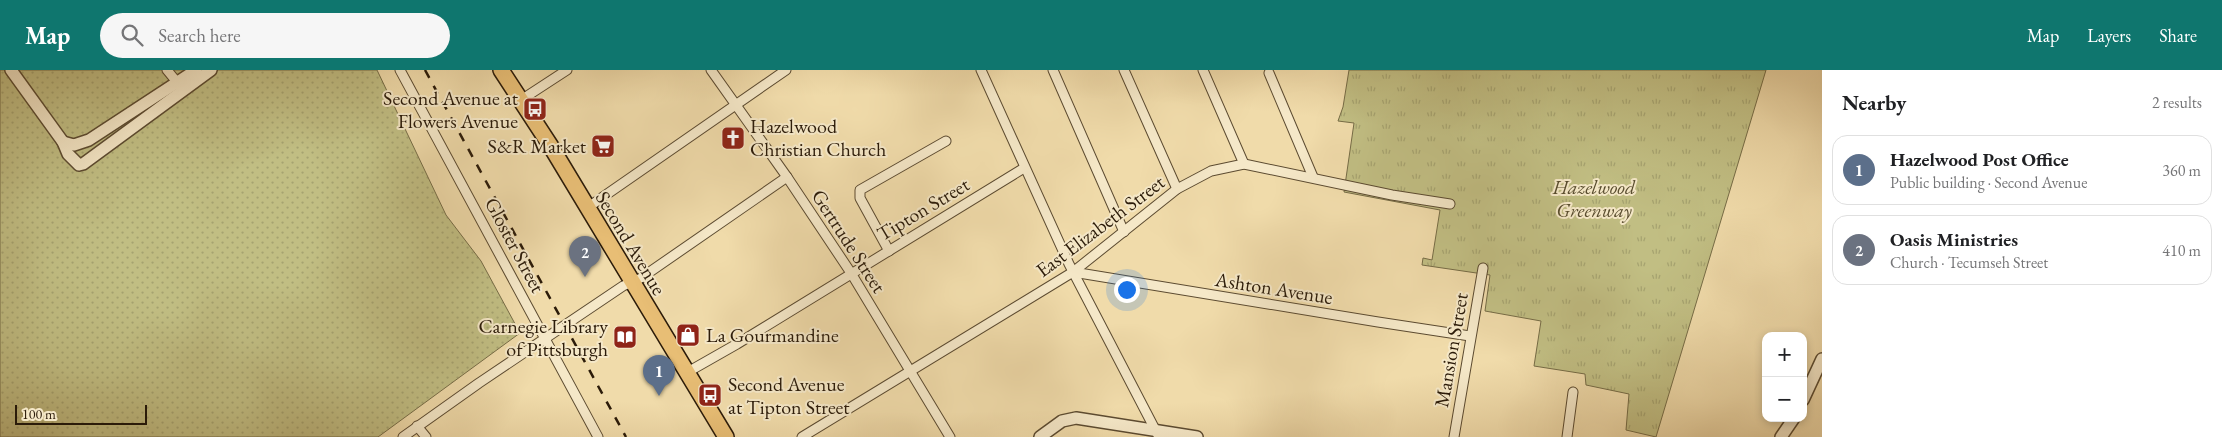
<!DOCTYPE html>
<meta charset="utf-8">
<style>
:root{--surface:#fff;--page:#f6f6f6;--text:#202124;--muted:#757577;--line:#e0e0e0;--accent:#0f766e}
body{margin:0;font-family:"EB Garamond",serif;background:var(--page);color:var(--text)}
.controls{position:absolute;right:15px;bottom:15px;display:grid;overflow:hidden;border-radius:10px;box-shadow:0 2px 8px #0003}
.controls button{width:45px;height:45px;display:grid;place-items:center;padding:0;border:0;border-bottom:1px solid var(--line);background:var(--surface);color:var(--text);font:25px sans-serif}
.scale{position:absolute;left:15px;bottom:12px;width:132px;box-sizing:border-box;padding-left:5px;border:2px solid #2b1b09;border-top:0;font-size:14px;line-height:18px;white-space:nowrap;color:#2b1b09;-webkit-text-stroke:4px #f5e8c8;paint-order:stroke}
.you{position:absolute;left:1126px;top:219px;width:18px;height:18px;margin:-12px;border:4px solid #fff;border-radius:50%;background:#1a73e8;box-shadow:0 0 0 8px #1a73e833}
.badge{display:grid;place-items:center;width:32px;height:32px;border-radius:50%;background:var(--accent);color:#fff;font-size:16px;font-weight:700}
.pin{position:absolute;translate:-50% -41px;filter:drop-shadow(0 1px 2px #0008)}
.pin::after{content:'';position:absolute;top:26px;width:18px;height:15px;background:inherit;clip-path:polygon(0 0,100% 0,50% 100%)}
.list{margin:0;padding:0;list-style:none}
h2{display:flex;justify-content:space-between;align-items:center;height:65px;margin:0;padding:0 20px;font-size:21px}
h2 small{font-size:16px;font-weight:400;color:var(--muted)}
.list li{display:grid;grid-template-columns:32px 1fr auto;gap:15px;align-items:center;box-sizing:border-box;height:70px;margin:0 10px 10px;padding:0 10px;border:1px solid var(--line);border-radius:15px}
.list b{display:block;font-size:19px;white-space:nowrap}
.list p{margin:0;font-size:16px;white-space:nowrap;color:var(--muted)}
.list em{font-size:16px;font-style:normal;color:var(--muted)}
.icon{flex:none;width:28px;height:28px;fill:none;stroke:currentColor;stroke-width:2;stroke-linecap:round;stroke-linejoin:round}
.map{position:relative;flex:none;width:1822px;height:367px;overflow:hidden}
header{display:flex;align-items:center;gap:30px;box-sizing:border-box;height:70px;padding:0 25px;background:var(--accent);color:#fff}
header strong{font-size:24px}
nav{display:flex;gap:28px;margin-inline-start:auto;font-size:18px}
.search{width:350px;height:45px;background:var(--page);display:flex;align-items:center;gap:12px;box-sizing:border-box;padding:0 18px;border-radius:28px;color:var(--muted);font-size:19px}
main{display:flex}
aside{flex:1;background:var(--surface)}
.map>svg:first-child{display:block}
.grass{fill:url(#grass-dots);stroke:#766c46}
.park{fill:url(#park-tufts);stroke:#766c46}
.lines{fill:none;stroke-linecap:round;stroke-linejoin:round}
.minor-casing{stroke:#5c4b31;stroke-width:11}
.tertiary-casing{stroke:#5c4b31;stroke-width:14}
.primary-casing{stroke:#2b1b09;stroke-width:18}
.minor{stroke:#f5e8c8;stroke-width:9}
.tertiary{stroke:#f5e8c8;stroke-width:11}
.primary{stroke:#e8be75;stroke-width:15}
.rail{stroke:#2b1b09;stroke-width:2.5;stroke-dasharray:9 9;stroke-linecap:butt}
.labels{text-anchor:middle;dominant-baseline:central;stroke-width:4;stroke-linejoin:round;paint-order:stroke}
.poi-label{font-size:20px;fill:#2b1b09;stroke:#f5e8c8;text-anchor:end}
.park-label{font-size:20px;font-style:italic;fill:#584c2e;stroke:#f5e8c8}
.street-label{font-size:20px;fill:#2b1b09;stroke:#f5e8c8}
</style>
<header>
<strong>Map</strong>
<div class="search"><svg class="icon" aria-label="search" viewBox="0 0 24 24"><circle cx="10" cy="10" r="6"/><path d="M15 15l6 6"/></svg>Search here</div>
<nav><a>Map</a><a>Layers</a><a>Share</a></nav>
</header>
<main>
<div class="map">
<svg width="1822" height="367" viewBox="0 0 1822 367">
<defs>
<pattern id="grass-dots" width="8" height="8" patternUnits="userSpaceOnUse" patternTransform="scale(1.25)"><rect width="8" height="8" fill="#c1be83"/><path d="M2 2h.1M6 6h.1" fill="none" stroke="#a6a370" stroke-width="1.8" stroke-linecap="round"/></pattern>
<pattern id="park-tufts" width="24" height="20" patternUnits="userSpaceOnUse" patternTransform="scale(1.25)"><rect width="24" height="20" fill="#c1be83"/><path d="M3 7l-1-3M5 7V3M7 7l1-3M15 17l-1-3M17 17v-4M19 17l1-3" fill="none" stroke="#a6a370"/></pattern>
</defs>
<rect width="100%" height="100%" fill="#f0dbaa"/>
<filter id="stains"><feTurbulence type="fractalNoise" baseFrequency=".004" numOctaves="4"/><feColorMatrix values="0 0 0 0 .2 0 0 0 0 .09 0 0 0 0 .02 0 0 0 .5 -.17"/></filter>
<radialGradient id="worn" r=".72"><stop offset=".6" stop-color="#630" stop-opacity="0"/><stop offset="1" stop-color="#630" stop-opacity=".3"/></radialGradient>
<polygon class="grass" points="0,0 377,0 446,145 481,191 520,263 378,367 0,367"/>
<polygon class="park" points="1349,0 1766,0 1656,367 1626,360 1629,324 1586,315 1585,304 1534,296 1541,251 1485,241 1490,205 1422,195 1423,188 1432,190 1440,140 1344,122 1354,53 1338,51 1343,37"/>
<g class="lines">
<g class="minor-casing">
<g id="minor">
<polyline points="167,0 181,17"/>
<polyline points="400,0 598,367"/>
<polyline points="711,0 787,107 851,203 950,367"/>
<polyline points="981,0 1069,194 1159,367"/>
<polyline points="1053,0 1124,162"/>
<polyline points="1124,0 1177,119"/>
<polyline points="1203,0 1244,94"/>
<polyline points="1269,3 1313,107"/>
<polyline points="521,30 567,0"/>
<polyline points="587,138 786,0"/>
<polyline points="889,181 860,128 860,120 946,71"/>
<polyline points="1073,202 1378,252 1470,266"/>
<polyline points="686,303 737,274 1024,98"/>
<polyline points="417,356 426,367"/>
<polyline points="403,367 479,313 623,216 641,208 787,107"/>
<polyline points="802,367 1073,202 1177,119 1211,101 1244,94 1392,125 1450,134"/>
<polyline points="1454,367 1483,198"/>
<polyline points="1567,367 1573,322"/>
</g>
</g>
<g class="tertiary-casing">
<g id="tertiary">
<polyline points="11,0 63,72 68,84 79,95 83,94 211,0"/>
<polyline points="63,72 74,75 89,70 196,0"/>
<polyline points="1803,330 1822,289"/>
<polyline points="1040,367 1062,351 1076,348 1197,367"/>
<polyline points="1781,367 1794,348"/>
</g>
</g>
<g class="primary-casing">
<polyline id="primary" points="501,0 550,75 726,367"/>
</g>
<use href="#minor" class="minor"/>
<use href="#tertiary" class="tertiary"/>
<use href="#primary" class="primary"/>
<polyline class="rail" points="425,0 626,367"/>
</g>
<defs>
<g id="bus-square" transform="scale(1.25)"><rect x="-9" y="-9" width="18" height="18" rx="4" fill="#8f2418" stroke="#f5e8c8"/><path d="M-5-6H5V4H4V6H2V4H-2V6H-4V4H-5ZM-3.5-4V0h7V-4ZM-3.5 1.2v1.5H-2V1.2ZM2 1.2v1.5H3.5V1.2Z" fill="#fff"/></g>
<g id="church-square" transform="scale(1.25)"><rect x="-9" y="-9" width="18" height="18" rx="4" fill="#8f2418" stroke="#f5e8c8"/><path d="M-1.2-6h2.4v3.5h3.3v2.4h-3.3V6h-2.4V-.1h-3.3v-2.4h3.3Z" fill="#fff"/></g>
<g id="supermarket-square" transform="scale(1.25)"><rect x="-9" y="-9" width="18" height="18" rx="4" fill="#8f2418" stroke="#f5e8c8"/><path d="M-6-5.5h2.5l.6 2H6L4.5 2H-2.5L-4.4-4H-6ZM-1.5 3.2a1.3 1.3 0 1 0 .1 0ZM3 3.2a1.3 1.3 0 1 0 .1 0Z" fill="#fff"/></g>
<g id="shop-square" transform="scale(1.25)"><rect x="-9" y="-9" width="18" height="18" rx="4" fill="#8f2418" stroke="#f5e8c8"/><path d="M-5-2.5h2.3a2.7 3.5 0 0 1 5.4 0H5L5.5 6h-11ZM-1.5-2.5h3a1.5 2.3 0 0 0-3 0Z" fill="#fff"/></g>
<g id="library-square" transform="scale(1.25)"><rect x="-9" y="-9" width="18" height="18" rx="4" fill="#8f2418" stroke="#f5e8c8"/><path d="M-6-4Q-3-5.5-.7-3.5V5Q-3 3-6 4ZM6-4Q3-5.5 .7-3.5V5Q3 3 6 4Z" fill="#fff"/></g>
</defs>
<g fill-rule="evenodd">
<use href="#bus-square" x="535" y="39"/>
<use href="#church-square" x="733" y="68"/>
<use href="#supermarket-square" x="603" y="76"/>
<use href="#shop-square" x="688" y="265"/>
<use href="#library-square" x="625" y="267"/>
<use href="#bus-square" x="710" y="325"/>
</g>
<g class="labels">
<g class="poi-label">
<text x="518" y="28">Second Avenue at<tspan x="518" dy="23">Flowers Avenue</tspan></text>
<text x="750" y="56" text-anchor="start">Hazelwood<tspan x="750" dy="23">Christian Church</tspan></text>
<text x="586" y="76">S&amp;R Market</text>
<text x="608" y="256">Carnegie Library<tspan x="608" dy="23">of Pittsburgh</tspan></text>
<text x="706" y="265" text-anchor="start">La Gourmandine</text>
<text x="728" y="314" text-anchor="start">Second Avenue<tspan x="728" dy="23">at Tipton Street</tspan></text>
</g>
<g class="park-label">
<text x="1594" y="117">Hazelwood<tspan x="1594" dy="23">Greenway</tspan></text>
</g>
<g class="street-label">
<text transform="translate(923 139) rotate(-31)">Tipton Street</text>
<text transform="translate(1100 156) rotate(-37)">East Elizabeth Street</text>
<text transform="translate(849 171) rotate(57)">Gertrude Street</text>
<text transform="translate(631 173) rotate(59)">Second Avenue</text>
<text transform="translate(515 175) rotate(62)">Gloster Street</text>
<text transform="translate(1274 218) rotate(9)">Ashton Avenue</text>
<text transform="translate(1451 280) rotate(-80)">Mansion Street</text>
</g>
</g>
<rect width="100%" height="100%" filter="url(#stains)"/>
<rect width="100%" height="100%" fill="url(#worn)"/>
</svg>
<div class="controls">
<button>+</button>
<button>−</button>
</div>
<div class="scale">100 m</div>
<div class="you"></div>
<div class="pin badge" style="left:659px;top:326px;background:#5c6f8a">1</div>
<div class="pin badge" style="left:585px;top:207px;background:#6b7280">2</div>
</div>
<aside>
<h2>Nearby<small>2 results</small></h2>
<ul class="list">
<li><span class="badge" style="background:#5c6f8a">1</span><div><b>Hazelwood Post Office</b><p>Public building · Second Avenue</p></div><em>360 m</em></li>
<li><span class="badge" style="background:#6b7280">2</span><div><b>Oasis Ministries</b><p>Church · Tecumseh Street</p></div><em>410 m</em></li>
</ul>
</aside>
</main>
